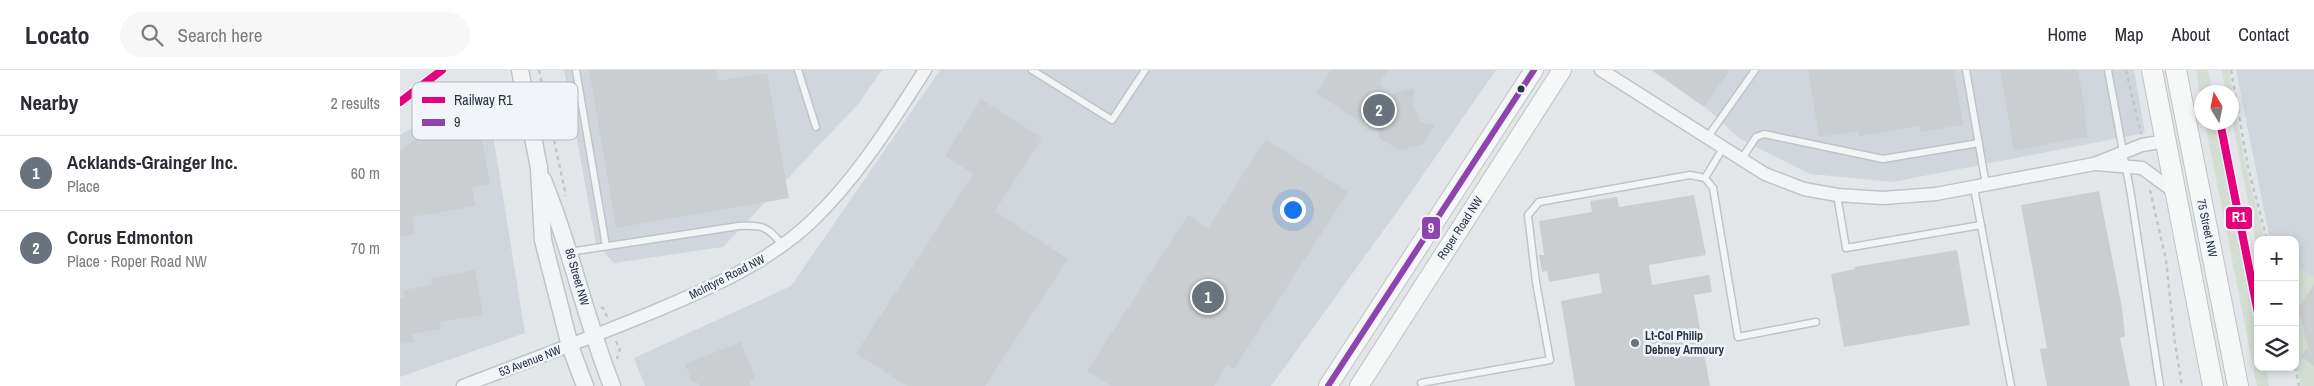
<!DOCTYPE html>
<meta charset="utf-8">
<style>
:root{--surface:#fff;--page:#f7f7f7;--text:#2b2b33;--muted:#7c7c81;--line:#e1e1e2;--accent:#6a727d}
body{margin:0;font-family:"Archivo Narrow",sans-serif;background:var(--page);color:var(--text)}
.controls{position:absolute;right:15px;bottom:15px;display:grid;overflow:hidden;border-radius:10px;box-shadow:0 2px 8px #0003}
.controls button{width:45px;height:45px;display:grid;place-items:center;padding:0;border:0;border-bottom:1px solid var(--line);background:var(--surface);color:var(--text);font:25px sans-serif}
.compass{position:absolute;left:1794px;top:15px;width:45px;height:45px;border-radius:50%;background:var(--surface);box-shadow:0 2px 8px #0003;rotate:350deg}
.you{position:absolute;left:892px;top:139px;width:18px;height:18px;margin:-12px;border:4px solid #fff;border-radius:50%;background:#1a73e8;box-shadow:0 0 0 8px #1a73e833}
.badge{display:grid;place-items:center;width:32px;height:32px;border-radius:50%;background:var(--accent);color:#fff;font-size:16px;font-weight:700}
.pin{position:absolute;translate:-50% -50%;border:2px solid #fff;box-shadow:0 1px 5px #0006}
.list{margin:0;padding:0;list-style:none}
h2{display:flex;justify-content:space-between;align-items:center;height:65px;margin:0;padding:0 20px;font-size:21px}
h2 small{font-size:16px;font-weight:400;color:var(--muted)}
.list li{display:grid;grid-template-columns:32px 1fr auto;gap:15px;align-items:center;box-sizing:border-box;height:75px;padding:0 20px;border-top:1px solid var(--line)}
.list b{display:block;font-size:19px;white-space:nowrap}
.list p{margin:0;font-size:16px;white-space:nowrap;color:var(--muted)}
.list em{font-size:16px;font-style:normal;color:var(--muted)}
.icon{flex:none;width:28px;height:28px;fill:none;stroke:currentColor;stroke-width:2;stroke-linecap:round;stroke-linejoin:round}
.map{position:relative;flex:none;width:1914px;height:316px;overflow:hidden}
header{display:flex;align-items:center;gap:30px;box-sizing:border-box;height:70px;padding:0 25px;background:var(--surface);border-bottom:1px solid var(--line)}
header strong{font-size:24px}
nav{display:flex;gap:28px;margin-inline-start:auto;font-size:18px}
.search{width:350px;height:45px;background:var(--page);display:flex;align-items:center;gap:12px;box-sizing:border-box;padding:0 18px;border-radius:28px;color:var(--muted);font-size:19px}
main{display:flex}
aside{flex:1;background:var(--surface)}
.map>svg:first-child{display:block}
.built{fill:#d1d6dc}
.green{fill:#d4ddd4}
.building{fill:#cbced1}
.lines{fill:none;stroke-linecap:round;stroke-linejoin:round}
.service-casing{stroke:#c1c4c7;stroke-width:9}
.minor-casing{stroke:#c1c4c7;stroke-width:15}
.tertiary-casing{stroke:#c1c4c7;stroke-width:19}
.secondary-casing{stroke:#c1c4c7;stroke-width:20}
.primary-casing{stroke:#bfc3c7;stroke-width:22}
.path{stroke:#c2c5c8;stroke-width:2.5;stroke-dasharray:4 4;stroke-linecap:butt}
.service{stroke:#f2f4f5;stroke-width:6}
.minor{stroke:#f2f4f5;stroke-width:12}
.tertiary{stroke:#f2f4f5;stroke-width:16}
.secondary{stroke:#f6f7f7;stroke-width:18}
.primary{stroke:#f6f7f7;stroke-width:20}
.rail{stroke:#cbcdd0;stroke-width:4;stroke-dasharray:2.5 5;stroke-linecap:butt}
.bus-1-casing{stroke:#f1f4f8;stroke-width:10}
.bus-1{stroke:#8e44ad;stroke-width:6}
.rail-1-casing{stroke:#f1f4f8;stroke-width:11}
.rail-1{stroke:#e5007d;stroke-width:8}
.bus-dot{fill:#293443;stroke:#f1f4f8;stroke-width:2}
.poi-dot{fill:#6a727d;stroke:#f1f4f8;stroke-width:2}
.labels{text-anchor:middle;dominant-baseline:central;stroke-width:5;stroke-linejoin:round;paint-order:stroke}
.street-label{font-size:12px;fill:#293443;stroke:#f1f4f8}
.poi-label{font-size:12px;font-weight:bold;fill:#293443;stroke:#f1f4f8;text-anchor:start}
.key{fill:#f1f4f8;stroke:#b5bac2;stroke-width:1}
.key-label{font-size:14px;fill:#293443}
.line-badge{stroke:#f1f4f8;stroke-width:2}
.badge-label{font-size:14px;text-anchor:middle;font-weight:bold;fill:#fff}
</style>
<header>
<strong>Locato</strong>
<div class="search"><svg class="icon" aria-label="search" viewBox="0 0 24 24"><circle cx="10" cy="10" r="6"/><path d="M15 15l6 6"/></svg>Search here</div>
<nav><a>Home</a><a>Map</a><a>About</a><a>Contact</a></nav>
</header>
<main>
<aside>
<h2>Nearby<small>2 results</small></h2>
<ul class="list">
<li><span class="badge">1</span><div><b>Acklands-Grainger Inc.</b><p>Place</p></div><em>60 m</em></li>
<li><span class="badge">2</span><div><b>Corus Edmonton</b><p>Place · Roper Road NW</p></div><em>70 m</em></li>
</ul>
</aside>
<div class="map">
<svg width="1914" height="316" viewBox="0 0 1914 316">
<rect width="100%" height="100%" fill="#e3e6e9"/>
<g class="built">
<polygon points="164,0 482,0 459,33 323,177 214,193 196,174"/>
<polygon points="540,0 1096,0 1007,128 871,316 245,316 234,288 391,216"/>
<polygon points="1251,0 1734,0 1745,63 1493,112 1410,104 1340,69 1301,33"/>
<polygon points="1836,0 1914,0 1914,316 1895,280 1895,170 1870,170"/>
<polygon points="85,15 125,263 0,307 0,65"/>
</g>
<g class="green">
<polygon points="1796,0 1808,0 1812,22 1802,22 1801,32"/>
<polygon points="1822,0 1829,0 1845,93 1865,170 1858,170 1858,184 1832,49 1832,22 1826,22"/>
<polygon points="1805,53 1817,53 1858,257 1858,297 1866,297 1869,316 1857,316"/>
<polygon points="1895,195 1914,207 1914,214 1898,238 1908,277 1901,286 1914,296 1914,316 1901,316 1895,291"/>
</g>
<g class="building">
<polygon points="189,0 316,0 318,11 367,3 389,128 216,158"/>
<polygon points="931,0 988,0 979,13 988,25 1014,18 1013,36 1018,43 1020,52 1035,55 1022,75 999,80 979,68 973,36 962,53 916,23"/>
<polygon points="1252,0 1330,0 1304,37"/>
<polygon points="1408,0 1554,0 1563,55 1520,62 1519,56 1459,66 1458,61 1419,67"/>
<polygon points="1600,0 1678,0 1686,46 1684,46 1688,67 1614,80"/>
<polygon points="74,26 90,114 72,117 75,136 12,147 15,164 0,167 0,81"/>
<polygon points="581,29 642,68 595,141 668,189 585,316 507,316 456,283 573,104 545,86"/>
<polygon points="866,69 948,122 834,299 827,295 814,316 711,316 687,301 788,145 808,158"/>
<polygon points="1699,121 1722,238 1725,266 1720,268 1730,316 1647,316 1640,279 1647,278 1621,135"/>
<polygon points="1294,125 1306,185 1249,195 1252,215 1309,205 1312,222 1294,225 1310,316 1175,316 1161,231 1202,223 1199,203 1149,212 1147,201 1142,202 1139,185 1144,185 1139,151 1192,142 1190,131 1217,127 1219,137"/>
<polygon points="1557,180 1570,255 1444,277 1431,204 1455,199 1454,197"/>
<polygon points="75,200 83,245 39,252 41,259 12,264 14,272 0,274 0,228 4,227 3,220 32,215 31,208"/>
<polygon points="1914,215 1914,296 1901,286 1908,277 1898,238"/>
<polygon points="341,272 355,309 349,311 351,316 300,316 298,313 292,312 285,294"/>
</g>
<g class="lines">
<g class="service-casing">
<g id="service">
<polyline points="176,0 206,176"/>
<polyline points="398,0 416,57"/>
<polyline points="632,0 712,50 745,0"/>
<polyline points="1566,0 1586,115"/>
<polyline points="1708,0 1731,125 1760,316"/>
<polyline points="1307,68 1355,0"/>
<polyline points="1323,78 1305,108 1313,118 1338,267 1416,252"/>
<polyline points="1341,90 1356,67 1364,64 1483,89 1579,73"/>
<polyline points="1574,118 1611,316"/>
<polyline points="1437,125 1446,178 1581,155"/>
<path d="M 169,182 L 339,156 C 362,155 368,156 382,175"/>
<polyline points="1021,313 1150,290 1136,212 1128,145 1139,132 1290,105 1305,108"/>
</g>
</g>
<g class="minor-casing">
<g id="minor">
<polyline points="1201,0 1365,104 1404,119 1437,125 1483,128 1536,124 1694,94 1742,75 1766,71"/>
<polyline points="1697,94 1742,98 1776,123"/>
<path d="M 63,316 C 126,292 190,268 253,242 C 310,218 366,194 412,151 C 458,107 491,53 525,0"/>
</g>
</g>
<g class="tertiary-casing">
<g id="tertiary">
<polyline points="120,0 139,98 143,170 170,276 185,316"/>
<path d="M 143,110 C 171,178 185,248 212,316"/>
</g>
</g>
<g class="secondary-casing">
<g id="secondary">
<polyline points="928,316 1134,0"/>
<polyline points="959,316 1162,0"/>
</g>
</g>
<g class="primary-casing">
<g id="primary">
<polyline points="1752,0 1813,316"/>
<polyline points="1776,0 1838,316"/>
</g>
</g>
<g class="path">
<polyline points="139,0 166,126"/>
<polyline points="1726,0 1741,64"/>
<polyline points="1831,0 1848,97 1867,170"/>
<polyline points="1750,120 1766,190 1775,273 1782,316"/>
<polyline points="201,237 204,239 207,247"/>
<polyline points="216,271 220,279 217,289"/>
<polyline points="1895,297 1899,316"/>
</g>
<use href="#service" class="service"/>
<use href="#minor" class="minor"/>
<use href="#tertiary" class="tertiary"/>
<use href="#secondary" class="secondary"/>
<use href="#primary" class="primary"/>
<polyline class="rail" points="0,32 42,0"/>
<g class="bus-1-casing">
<polyline id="bus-1" points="928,316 1134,0"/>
</g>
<use href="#bus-1" class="bus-1"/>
<g class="rail-1-casing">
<g id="rail-1">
<polyline points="0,32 42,0"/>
<polyline points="1820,52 1858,243"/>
</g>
</g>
<use href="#rail-1" class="rail-1"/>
</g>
<circle class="bus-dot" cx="1121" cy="19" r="4.5"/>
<circle class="poi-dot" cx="1235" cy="273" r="5"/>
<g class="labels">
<g class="street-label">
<text transform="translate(1060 158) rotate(-57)">Roper Road NW</text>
<text transform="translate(1807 158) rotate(78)">75 Street NW</text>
<text transform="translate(177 207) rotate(74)">86 Street NW</text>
<text transform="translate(327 207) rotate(-27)">McIntyre Road NW</text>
<text transform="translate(130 291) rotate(-21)">53 Avenue NW</text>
</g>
<g class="poi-label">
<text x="1245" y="266">Lt-Col Philip<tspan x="1245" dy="14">Debney Armoury</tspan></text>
</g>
</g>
<rect x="12" y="12" width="166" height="58" rx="8" class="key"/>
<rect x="22" y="27" width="23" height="6" fill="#e5007d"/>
<rect x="22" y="49" width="23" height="7" fill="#8e44ad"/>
<g class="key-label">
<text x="54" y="35">Railway R1</text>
<text x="54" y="57">9</text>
</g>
<g class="line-badge">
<rect x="1825" y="136" width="28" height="24" rx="5" fill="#e5007d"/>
<rect x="1021" y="146" width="20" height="24" rx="5" fill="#8e44ad"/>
</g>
<g class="badge-label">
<text x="1839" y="152">R1</text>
<text x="1031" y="163">9</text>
</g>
</svg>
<div class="controls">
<button>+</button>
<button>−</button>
<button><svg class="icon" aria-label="layers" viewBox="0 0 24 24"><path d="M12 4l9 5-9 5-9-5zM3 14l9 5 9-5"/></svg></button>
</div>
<svg class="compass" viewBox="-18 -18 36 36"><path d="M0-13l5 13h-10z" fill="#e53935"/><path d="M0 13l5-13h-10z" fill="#7c7c81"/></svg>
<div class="you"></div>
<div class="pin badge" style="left:808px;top:227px">1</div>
<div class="pin badge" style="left:979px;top:40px">2</div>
</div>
</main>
